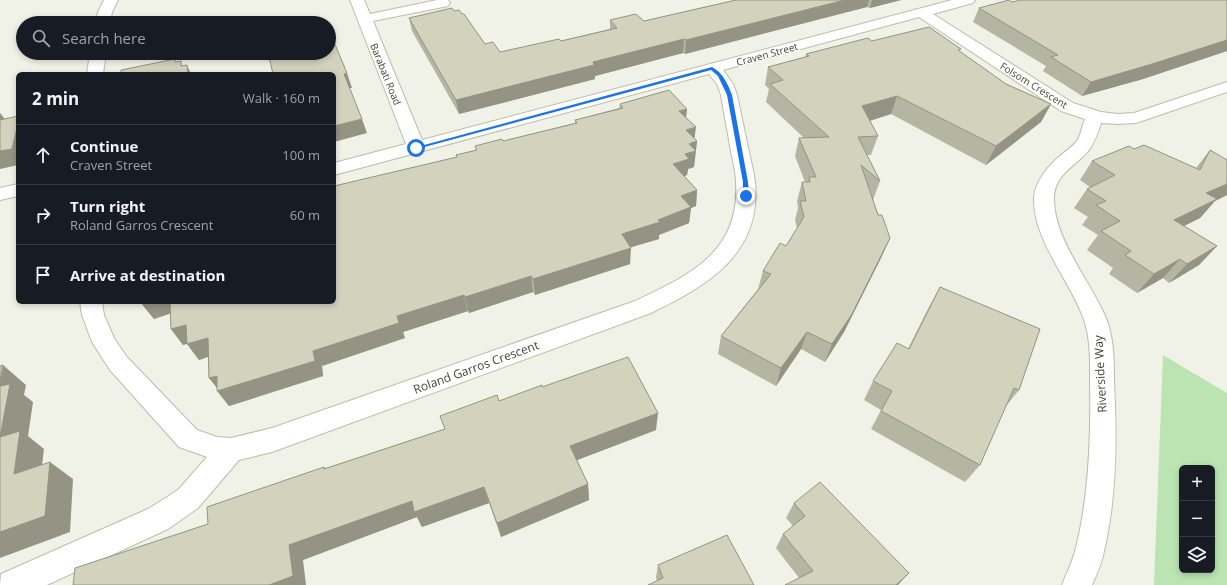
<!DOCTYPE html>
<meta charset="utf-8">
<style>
:root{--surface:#171b24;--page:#20242c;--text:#f1f3f6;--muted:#9ea1a6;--line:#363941}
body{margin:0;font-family:"Open Sans",sans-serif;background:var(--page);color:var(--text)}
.controls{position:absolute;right:12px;bottom:12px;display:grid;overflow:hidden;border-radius:6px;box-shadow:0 2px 6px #0003}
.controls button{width:36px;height:36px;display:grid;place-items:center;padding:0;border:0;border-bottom:1px solid var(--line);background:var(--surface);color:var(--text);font:20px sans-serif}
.stop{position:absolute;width:12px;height:12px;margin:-9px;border:3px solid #1a73e8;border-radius:50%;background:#fff}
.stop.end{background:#1a73e8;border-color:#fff;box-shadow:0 1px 4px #0008}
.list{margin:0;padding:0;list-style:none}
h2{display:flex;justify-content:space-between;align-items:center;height:52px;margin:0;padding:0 16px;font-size:17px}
h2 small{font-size:13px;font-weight:400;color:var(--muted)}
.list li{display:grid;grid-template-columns:26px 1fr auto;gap:12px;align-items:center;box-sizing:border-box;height:60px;padding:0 16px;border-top:1px solid var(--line)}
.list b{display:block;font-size:15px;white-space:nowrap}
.list p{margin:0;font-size:13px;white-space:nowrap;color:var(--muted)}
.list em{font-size:13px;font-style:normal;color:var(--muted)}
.icon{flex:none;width:22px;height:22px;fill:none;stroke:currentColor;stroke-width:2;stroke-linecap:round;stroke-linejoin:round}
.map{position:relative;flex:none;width:1227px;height:585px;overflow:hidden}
.search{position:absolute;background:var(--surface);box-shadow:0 2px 6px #0003;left:16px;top:16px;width:320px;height:44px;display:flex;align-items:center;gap:10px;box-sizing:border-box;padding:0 14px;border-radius:22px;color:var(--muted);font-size:15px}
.panel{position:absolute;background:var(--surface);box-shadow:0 2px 6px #0003;left:16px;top:72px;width:320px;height:232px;border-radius:6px}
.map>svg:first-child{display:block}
.green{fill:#bbe4b2;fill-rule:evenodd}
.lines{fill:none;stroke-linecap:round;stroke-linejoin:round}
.minor-casing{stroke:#bcbdaa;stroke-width:2}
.minor{fill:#fff;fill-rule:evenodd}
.wall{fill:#b5b5a3}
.shaded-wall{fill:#949384}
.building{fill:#d3d2bd;stroke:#949384}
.route{fill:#1a73e8}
.labels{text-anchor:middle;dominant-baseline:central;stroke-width:3;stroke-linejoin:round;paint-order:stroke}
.far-street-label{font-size:10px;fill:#444436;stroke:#fff}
.street-label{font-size:12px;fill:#444436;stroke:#fff}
</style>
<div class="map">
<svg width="1227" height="585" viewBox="0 0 1227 585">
<rect width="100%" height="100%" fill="#f1f2e7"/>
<path class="green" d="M 1163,355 L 1227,393 L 1227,585 L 1154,585 ZM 1182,468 L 1212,468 L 1212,570 L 1182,570 Z"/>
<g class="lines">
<g class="minor-casing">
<g id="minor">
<polygon points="104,0 118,0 112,12 110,23 96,23 98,12"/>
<path d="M 350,0 L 364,0 L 370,14 L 437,0 L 448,0 L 450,3 L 448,6 L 373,21 L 422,140 L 952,0 L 975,0 L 973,3 L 933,14 L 1073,103 L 1101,112 L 1118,114 L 1134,113 L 1227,82 L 1227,92 L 1136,123 L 1118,124 L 1101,123 C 1098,133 1095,141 1089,150 C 1076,166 1055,174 1054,197 C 1053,238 1089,279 1105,316 C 1114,336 1114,360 1114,382 C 1117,436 1117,497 1104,551 C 1102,563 1097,574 1092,585 L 1062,585 C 1066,574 1072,563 1075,551 C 1089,499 1091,437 1090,383 C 1090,361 1091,338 1083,317 C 1069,279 1033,240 1034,198 C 1035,181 1049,165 1061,155 C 1066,151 1072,147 1077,141 C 1081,135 1082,126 1085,119 L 1061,111 L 919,17 L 723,70 L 733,84 L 737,95 C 741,114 745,133 749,152 C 751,162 754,172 755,182 C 762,254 707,286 651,313 L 272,452 L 239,460 L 198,508 L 168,529 L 47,585 L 0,585 L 1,574 L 148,509 L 178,490 L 207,457 L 179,447 L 110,370 L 92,342 L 82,315 L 80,302 L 102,302 L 104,315 L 114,338 L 126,356 L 197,430 L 217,437 L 231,438 L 272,428 L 635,301 C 690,275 740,252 736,183 C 736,172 733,162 731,152 C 728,133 724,114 721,95 L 717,84 L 709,74 L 334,175 L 334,163 L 406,144 Z"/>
<polygon points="90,53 106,53 103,74 87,74"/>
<polygon points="18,184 18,196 0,200 0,188"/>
</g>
</g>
<use href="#minor" class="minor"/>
</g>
<g class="wall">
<polygon points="736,0 901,0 870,8 867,7 685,54 683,53 595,76 595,79 459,114 412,31 409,18 454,11 462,14 485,44 500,52 561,41 610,29 610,20 644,21"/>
<polygon points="1227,0 1227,51 1143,79 1082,96 1043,71 1046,66 973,22 979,8 1012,2"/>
<polygon points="872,41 960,52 1006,84 1051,104 1041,122 986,165 891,114 870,121 878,136 871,155 867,155 880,181 873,200 878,215 890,238 882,256 844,332 825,362 801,349 776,386 718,354 721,336 758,289 763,271 786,246 797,228 795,220 798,208 797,201 802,182 805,182 795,156 799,138 804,138 766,102 769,89 765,85 768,67 805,57 806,54"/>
<polygon points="620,104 687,109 686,118 695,139 697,141 694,167 688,169 687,175 684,176 697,190 696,206 691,208 689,223 659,235 659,239 630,247 630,264 535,295 533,292 469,313 468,311 403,332 405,338 322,366 323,376 229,406 217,388 209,378 208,357 199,360 187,344 183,345 171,329 170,313 154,319 141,303 457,157 456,155 476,150 475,146 503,141 575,123 575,120 619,108"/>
<polygon points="1134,149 1196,168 1210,150 1227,160 1227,195 1215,201 1200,218 1184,226 1217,246 1199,265 1169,283 1163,278 1137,293 1109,274 1113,268 1087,250 1098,235 1082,225 1088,217 1074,208 1087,189 1090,187 1080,180 1092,161"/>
<polygon points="940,287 1019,390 1006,406 980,465 965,482 871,429 881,410 864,400 873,381 908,349 929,307"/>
<polygon points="542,387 656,430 577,460 588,484 589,500 501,537 489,503 422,527 417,517 303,560 208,524 324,467 325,469 445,429 499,401"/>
<polygon points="794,503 898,585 799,578 776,548 783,534 793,526 786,518"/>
<polygon points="658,565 754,585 657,581 656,578"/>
</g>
<g class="shaded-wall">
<polygon points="845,0 869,0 867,7 685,54 686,40"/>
<polygon points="872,0 901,0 870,8"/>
<polygon points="684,39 683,53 595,76 595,79 459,114 456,100 593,62"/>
<polygon points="1227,40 1227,51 1143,79 1082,96 1091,82"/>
<polygon points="187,65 191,74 188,74"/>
<polygon points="347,73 352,88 348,88 344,74"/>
<polygon points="897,96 891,114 856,125 862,106"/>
<polygon points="1051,104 1041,122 986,165 996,146"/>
<polygon points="687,109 685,125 679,111"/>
<polygon points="0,113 11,127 0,124"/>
<polygon points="362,119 367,133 334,142 334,126"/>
<polygon points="18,123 18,165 0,169 0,151"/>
<polygon points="696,127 694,142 697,141 694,167 688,169 687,175 672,180 673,164 686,130"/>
<polygon points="1227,184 1227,195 1215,201 1200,218 1158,239 1174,220 1206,193"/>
<polygon points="697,190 696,206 691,208 689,223 659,235 659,239 622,250 622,234 658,220 681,196"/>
<polygon points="890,238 882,256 844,332 825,362 832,344"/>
<polygon points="1217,246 1199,265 1169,283 1187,264"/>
<polygon points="631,248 630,264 535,295 533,279"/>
<polygon points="1180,259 1163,278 1137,293 1154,274"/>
<polygon points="531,276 533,292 469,313 465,297"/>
<polygon points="464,295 468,311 403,332 405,338 322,366 323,376 229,406 217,391 219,390 209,378 313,351 397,316"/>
<polygon points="143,302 175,302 181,310 154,319 141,303"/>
<polygon points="186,325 198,340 183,345 171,329"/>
<polygon points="807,332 801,349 776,386 781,368"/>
<polygon points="208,338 219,353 199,360 187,344"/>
<polygon points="3,365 26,385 24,395 33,402 28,436 44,449 39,491 14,474 0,437 0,382"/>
<polygon points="658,413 656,430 572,462 570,446"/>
<polygon points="50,462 73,479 70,532 0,558 0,532"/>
<polygon points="588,484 589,500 501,537 497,523"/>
<polygon points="484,487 489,503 422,527 417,517 303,560 306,585 269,585 289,545 412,501"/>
<polygon points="909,573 898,585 896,585"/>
</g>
<g class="building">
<polygon points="736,0 845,0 686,40 684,39 593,62 594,65 456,100 409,18 452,8 454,11 459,10 462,14 464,14 485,44 493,42 500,52 559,39 561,41 617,28 610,20 636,14 644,21"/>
<polygon points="1009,0 1012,2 1021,0 1227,0 1227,40 1152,64 1091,82 1051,57 1058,55 979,8"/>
<polygon points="929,27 961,49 958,50 1006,84 1051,104 996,146 897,96 862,106 878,136 858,137 880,181 861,165 878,215 882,215 890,238 852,314 832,344 807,332 781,368 721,336 771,274 763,271 780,243 786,246 804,217 800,201 806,201 802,182 810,182 809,177 816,177 799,138 829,137 770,84 783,80 768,67 809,56 806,54 868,38 872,41"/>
<polygon points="329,30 347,73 344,74 362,119 334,126 334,74 273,74 268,53 329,53"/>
<polygon points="175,59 175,62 181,61 181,66 187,65 188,74 121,74 121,70"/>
<polygon points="669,90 687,109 679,111 696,127 686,130 697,141 689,144 696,151 685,154 689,159 673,164 697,190 681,196 691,207 658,220 660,222 622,234 631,248 533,279 531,276 465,297 464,295 397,316 399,323 313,351 315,361 217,391 217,376 209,378 208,338 187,344 186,325 171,329 170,302 334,302 334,186 457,157 456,155 477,150 475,146 502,139 503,141 577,123 575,120 623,108 620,104"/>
<polygon points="18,116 18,123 12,149 0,151 0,120"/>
<polygon points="1144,145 1200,170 1210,150 1227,160 1227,184 1206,193 1217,199 1174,220 1217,246 1187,264 1180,259 1154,274 1125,255 1131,251 1101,231 1120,221 1096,205 1106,201 1087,189 1115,175 1092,161 1129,146 1134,149"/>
<polygon points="940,287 1040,329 1019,390 1014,388 980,465 881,411 892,391 873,381 897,343 909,349"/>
<polygon points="628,357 658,413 570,446 588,484 497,523 484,487 414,512 412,501 289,545 293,576 269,585 73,585 75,568 208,524 207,507 324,467 324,469 445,429 440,416 497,395 499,401 542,385 542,387"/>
<polygon points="3,365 0,382 0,366"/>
<polygon points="10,384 0,437 20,431 14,474 50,462 45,516 0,532 0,386"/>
<polygon points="820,482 909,573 896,585 785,585 813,571 783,534 805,516 794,503"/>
<polygon points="727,535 754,585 648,585 663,578 658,565"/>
</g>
<path class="route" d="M 712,67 C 723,73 728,84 732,95 L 748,182 L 749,196 L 746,198 L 743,196 L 743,182 L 727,95 L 718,76 L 711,70 L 417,149 L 413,148 Z"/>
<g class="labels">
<g class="far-street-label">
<text transform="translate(767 54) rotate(-15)">Craven Street</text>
<text transform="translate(386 74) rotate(68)">Barabati Road</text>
<text transform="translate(1034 85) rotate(32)">Folsom Crescent</text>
</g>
<g class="street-label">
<text transform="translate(476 367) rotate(-20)">Roland Garros Crescent</text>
<text transform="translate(1100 374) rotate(-93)">Riverside Way</text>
</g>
</g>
</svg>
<div class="controls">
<button>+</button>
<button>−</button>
<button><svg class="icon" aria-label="layers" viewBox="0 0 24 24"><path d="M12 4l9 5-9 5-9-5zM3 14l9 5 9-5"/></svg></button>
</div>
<div class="stop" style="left:416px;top:148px"></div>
<div class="stop end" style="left:746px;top:196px"></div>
<div class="search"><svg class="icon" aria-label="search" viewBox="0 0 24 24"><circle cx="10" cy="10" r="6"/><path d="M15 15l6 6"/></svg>Search here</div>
<section class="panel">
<h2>2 min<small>Walk · 160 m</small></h2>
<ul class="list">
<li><svg class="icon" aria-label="ahead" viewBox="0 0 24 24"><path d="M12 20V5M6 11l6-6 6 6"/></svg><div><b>Continue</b><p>Craven Street</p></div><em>100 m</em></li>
<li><svg class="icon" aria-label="right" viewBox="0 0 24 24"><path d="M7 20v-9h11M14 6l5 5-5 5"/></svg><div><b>Turn right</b><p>Roland Garros Crescent</p></div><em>60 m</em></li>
<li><svg class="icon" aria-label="arrive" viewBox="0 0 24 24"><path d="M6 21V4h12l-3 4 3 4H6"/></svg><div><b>Arrive at destination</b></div></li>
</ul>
</section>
</div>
